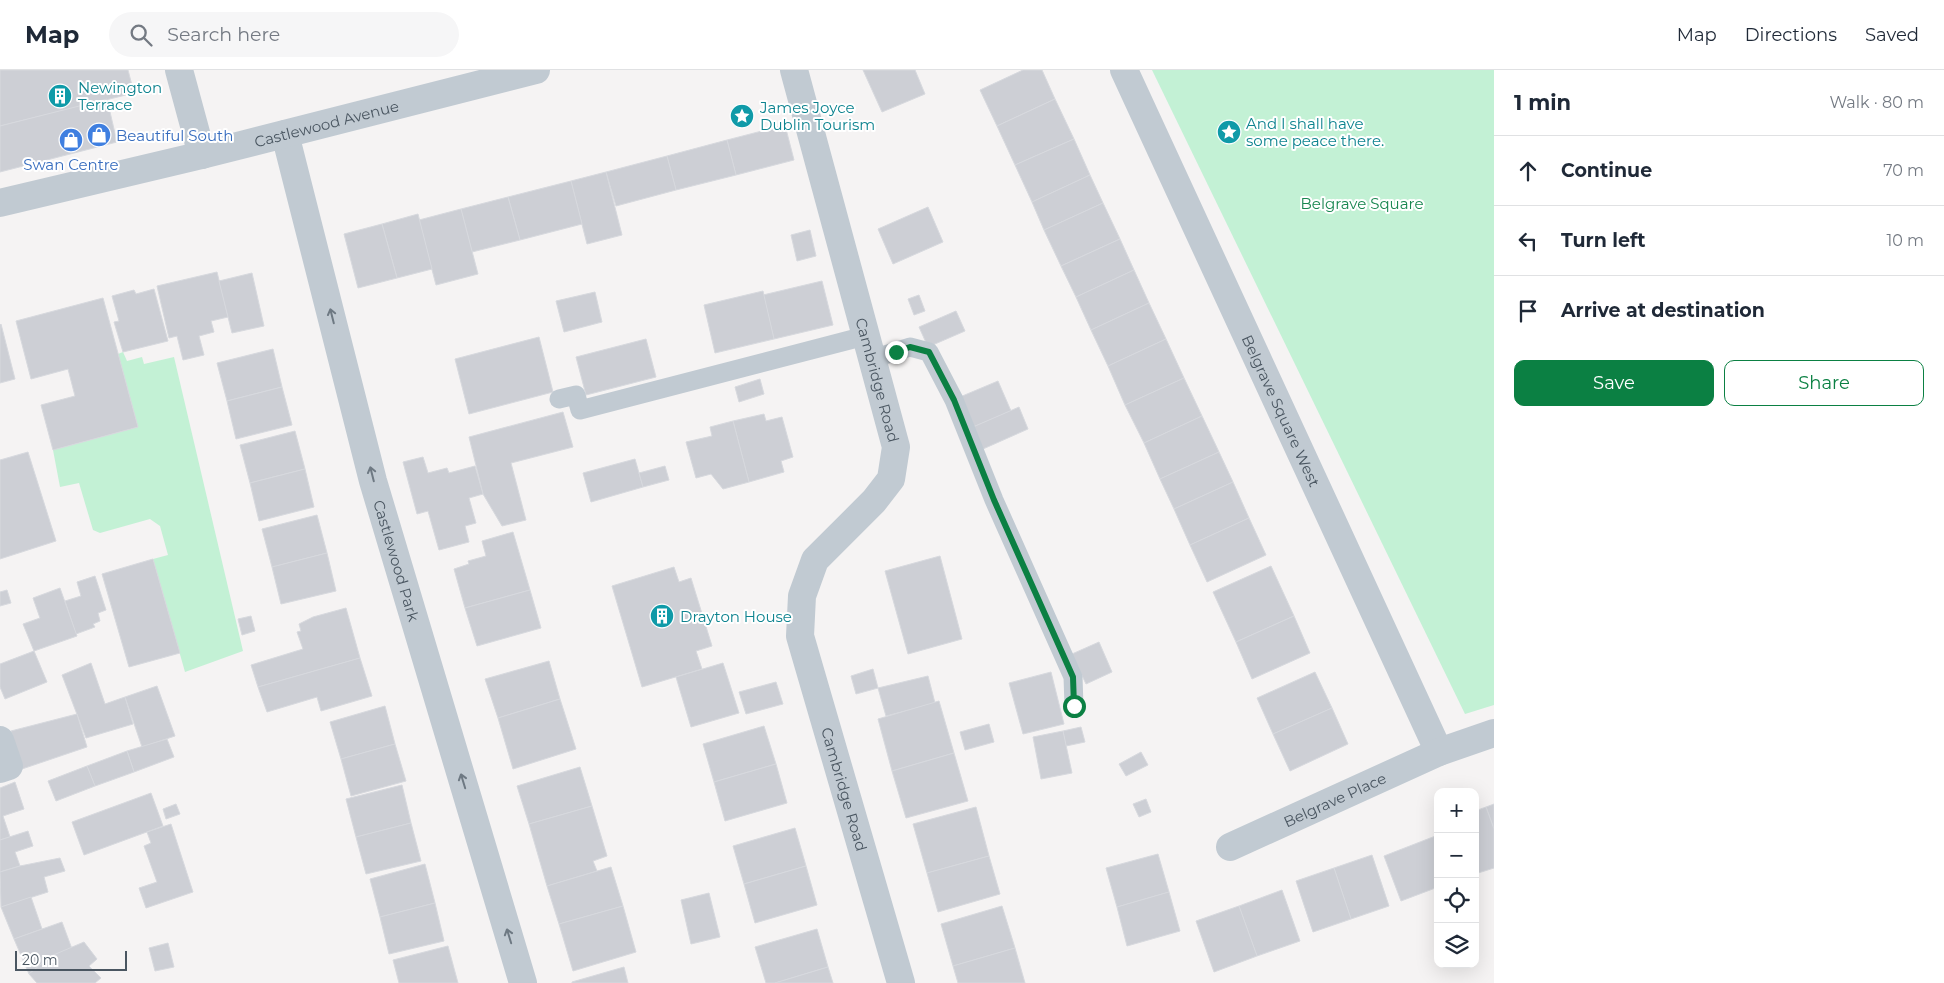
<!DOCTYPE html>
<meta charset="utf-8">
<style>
:root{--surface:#fff;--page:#f6f6f7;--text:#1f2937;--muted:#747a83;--line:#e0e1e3;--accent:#0b8043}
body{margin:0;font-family:Montserrat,sans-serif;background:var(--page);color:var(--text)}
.controls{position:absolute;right:15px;bottom:15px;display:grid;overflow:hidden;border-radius:10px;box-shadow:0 5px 20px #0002}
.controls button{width:45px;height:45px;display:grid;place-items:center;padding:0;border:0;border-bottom:1px solid var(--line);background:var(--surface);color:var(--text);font:25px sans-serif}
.scale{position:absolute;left:15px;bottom:12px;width:112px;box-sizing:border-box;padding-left:5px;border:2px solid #4a5661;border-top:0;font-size:14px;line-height:18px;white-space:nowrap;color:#4a5661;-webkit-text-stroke:4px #fff;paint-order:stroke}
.stop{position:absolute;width:15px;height:15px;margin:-11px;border:4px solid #0b8043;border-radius:50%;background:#fff}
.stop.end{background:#0b8043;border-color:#fff;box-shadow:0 1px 5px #0008}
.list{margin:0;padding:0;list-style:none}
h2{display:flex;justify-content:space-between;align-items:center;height:65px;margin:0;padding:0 20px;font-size:21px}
h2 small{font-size:16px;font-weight:400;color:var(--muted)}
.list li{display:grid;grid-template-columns:32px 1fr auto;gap:15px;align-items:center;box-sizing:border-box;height:70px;padding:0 20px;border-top:1px solid var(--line)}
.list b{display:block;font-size:19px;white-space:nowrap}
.list em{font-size:16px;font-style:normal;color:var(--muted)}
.actions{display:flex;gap:10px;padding:15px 20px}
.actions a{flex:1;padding:11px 0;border:1px solid var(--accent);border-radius:10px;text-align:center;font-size:18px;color:var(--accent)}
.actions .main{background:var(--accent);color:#fff}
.icon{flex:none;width:28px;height:28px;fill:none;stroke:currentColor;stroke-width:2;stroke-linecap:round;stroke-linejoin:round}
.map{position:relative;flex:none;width:1494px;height:913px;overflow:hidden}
header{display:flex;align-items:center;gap:30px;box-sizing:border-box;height:70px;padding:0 25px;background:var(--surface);border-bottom:1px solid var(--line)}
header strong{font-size:24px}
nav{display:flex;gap:28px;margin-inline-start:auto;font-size:18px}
.search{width:350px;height:45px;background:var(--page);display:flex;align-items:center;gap:12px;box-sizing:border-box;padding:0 18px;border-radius:28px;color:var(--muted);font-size:19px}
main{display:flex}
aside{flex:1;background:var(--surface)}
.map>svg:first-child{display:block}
.green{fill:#c3f1d5}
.building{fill:#cdcfd5;stroke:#d7d9de}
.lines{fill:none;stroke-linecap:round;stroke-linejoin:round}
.service{stroke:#c1cad2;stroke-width:19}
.minor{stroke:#c1cad2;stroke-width:28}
.tertiary{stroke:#c1cad2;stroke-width:28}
.oneway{stroke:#6e7983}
.route{stroke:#0b8043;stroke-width:6}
.labels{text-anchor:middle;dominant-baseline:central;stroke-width:4;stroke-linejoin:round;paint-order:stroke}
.culture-label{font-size:15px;fill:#0d838f;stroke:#fff;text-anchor:start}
.street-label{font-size:15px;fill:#4a5661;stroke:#fff}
.shop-label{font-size:15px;fill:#366cbe;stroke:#fff;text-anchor:start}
.park-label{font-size:15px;fill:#17864f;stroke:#fff}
</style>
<header>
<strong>Map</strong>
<div class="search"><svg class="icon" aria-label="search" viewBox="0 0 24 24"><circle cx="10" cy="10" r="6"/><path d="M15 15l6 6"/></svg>Search here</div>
<nav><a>Map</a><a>Directions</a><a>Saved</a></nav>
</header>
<main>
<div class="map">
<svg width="1494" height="913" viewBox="0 0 1494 913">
<rect width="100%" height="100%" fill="#f5f3f3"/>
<g class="green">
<polygon points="1152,0 1494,0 1494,635 1465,644"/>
<polygon points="123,282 127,291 142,287 144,294 174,287 243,581 185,602 153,489 168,485 160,456 150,449 100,463 93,460 79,413 60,417 53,380 138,357 118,284"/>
</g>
<g class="building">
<polygon points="0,0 128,0 134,23 0,56"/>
<polygon points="863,0 915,0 925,24 882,42"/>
<polygon points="1023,0 1042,0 1055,29 997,56 980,20"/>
<polygon points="107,29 117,72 0,102 0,56"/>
<polygon points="1055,29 1074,69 1015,95 997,56"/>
<polygon points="785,55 794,90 736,105 727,70"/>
<polygon points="1074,69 1090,105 1032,132 1015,95"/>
<polygon points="727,70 736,105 676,120 667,86"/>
<polygon points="667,86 676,120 616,136 606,102"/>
<polygon points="606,102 622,165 587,174 571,111"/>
<polygon points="1090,105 1103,133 1044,160 1032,132"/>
<polygon points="571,111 582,154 520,170 508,127"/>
<polygon points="508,127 520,170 472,182 461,139"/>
<polygon points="1103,133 1120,169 1061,196 1044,160"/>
<polygon points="928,137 943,172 893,194 878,159"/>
<polygon points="461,139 478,204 436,215 419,150"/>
<polygon points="418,144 432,199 397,208 382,154"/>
<polygon points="382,154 397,208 358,218 344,164"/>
<polygon points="810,160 816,186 797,191 791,165"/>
<polygon points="1120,169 1134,200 1076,227 1061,196"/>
<polygon points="1134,200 1149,233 1091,260 1076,227"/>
<polygon points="217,202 228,247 211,251 214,262 199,266 204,285 183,290 177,266 169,268 157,216"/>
<polygon points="252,203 264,256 232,263 219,211"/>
<polygon points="822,211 833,255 774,269 763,225"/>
<polygon points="154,219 168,271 123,282 114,252 119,251 112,226 134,220 136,224"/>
<polygon points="763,221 774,269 715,283 704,235"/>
<polygon points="595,222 602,252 564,262 556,231"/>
<polygon points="919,225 925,241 914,245 908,229"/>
<polygon points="103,228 138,357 53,380 41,335 75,326 68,299 31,309 16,251"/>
<polygon points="1149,233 1166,269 1108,296 1091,260"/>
<polygon points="956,241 965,261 928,277 919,257"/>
<polygon points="1,254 15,309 0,313 0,255"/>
<polygon points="539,267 553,322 469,344 455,289"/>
<polygon points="646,269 656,307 586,325 576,287"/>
<polygon points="1166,269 1184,308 1125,335 1108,296"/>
<polygon points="273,279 282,317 227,331 217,293"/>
<polygon points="1184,308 1202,346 1144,373 1125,335"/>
<polygon points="760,309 764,324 739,332 735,317"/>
<polygon points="998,311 1011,341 973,357 960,327"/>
<polygon points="282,317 292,355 236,369 227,331"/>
<polygon points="1019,337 1028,359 983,379 973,357"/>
<polygon points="563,342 573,377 511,393 526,450 502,456 483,424 469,367"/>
<polygon points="764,344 766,351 782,347 793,387 781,391 784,402 749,412 733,351"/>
<polygon points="1202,346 1219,382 1160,409 1144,373"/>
<polygon points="733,351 749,412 723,419 711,404 696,408 686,372 712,366 710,357"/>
<polygon points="295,361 305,399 250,413 240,375"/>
<polygon points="28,382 56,471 0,489 0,390"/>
<polygon points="1219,382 1233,412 1174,439 1160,409"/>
<polygon points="423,387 428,403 447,398 449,403 475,396 483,424 469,428 476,453 465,456 469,472 439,480 428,441 417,444 403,392"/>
<polygon points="635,389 643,417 591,432 583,403"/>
<polygon points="665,396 669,410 643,417 639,403"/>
<polygon points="305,399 314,437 259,451 250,413"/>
<polygon points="1233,412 1249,448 1190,475 1174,439"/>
<polygon points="317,445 327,483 272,497 262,459"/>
<polygon points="1249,448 1266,485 1207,512 1190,475"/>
<polygon points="513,462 530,520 465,538 454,499 469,494 468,491 486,486 482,471"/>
<polygon points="327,483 336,521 281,534 272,497"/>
<polygon points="940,486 962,569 908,584 885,501"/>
<polygon points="153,489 180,583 129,597 102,504"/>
<polygon points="1271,496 1294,546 1236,572 1213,522"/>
<polygon points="674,497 679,512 691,508 712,576 696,581 702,599 642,617 612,516"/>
<polygon points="95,506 106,540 98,543 100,551 93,554 95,557 76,564 65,531 81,526 77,512"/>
<polygon points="60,518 77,566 34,581 23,554 40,548 33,528"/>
<polygon points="7,520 11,533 0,536 0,522"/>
<polygon points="530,520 541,558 477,576 465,538"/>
<polygon points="346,538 360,588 258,617 251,595 303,579 297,562 301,561 299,554 313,547"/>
<polygon points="251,546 255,561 242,565 238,549"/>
<polygon points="1294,546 1310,583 1252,609 1236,572"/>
<polygon points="1099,572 1112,602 1086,614 1072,584"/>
<polygon points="34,581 47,612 5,629 0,617 0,594"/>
<polygon points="360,588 372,626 321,641 317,627 267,642 258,617"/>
<polygon points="549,591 560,629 498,648 485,609"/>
<polygon points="91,593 105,634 125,627 133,654 86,668 62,605"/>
<polygon points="723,593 739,643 691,657 676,607"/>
<polygon points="873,599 878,618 856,624 851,606"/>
<polygon points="1051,602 1064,654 1023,664 1009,613"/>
<polygon points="1315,602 1332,638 1273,664 1257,628"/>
<polygon points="928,606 935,633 886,646 878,618"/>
<polygon points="776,612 783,634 746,644 739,622"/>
<polygon points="157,616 175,666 142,677 125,627"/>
<polygon points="560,629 576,679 513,699 498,648"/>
<polygon points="939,631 954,683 892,701 878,649"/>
<polygon points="385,636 395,674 341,689 330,652"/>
<polygon points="1332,638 1348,674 1290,701 1273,664"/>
<polygon points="77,644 87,677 22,699 11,661"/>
<polygon points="989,654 994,672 965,680 960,662"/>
<polygon points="764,656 776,694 714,712 703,674"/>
<polygon points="1081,657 1085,672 1066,676 1063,661"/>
<polygon points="1063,661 1072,703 1041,709 1033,667"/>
<polygon points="167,669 174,687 134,702 127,681"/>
<polygon points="395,674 406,711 351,726 341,689"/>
<polygon points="127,681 134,702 95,716 87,696"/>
<polygon points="1141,682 1148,695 1126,706 1119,694"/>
<polygon points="954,683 968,731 906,748 892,701"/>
<polygon points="776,694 787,733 725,751 714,712"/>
<polygon points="87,696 95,716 56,731 48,711"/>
<polygon points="580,697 592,736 529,754 517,716"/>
<polygon points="15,712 24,739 3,746 10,767 0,770 0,718"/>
<polygon points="402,715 411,753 356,767 346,729"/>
<polygon points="151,723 163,756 84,785 72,752"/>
<polygon points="1146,729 1151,742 1139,747 1133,734"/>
<polygon points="176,734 180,744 166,749 163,739"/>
<polygon points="1494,734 1494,759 1486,737"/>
<polygon points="592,736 607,786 593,791 597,801 547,816 529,754"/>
<polygon points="976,737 989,786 927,803 913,754"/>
<polygon points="1486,737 1494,759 1494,798 1475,804 1475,741"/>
<polygon points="411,753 421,791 366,804 356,767"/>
<polygon points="171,754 193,822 146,838 139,818 157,812 144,776 151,773 147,762"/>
<polygon points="795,758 806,796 744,814 733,776"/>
<polygon points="28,761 33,776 15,782 20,796 0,802 0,770"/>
<polygon points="1438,765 1438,817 1401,831 1384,786"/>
<polygon points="1158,784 1169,822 1117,837 1106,798"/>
<polygon points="1372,785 1389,836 1351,849 1334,798"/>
<polygon points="989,786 1000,824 938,842 927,803"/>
<polygon points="60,788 65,801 44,807 48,822 1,837 0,802 20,796"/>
<polygon points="425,794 435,833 380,847 370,809"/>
<polygon points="806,796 817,835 755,853 744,814"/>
<polygon points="611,797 623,836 559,854 547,816"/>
<polygon points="1334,798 1351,849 1313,862 1296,811"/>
<polygon points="1282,820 1300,871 1257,886 1239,836"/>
<polygon points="1169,822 1180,861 1127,876 1117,837"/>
<polygon points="709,823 720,867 691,874 681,830"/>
<polygon points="31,827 42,859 14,869 1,837"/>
<polygon points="435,833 444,871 389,884 380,847"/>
<polygon points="623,836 636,882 573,901 559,854"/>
<polygon points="1002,836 1015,878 953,896 941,854"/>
<polygon points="1239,836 1257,886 1214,902 1196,851"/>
<polygon points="62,852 72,879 51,886 29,904 14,869"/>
<polygon points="817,859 828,897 775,913 766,913 755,877"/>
<polygon points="84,872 97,889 89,896 101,908 95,913 37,913 29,904 51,886"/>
<polygon points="168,873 174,897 155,901 149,878"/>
<polygon points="448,876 458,913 399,913 393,890"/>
<polygon points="1015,878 1025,913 958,913 953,896"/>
<polygon points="624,897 628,913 572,913 572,912"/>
<polygon points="828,897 833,913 775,913"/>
</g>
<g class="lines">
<g class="service">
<polyline points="872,289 910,277 929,282 954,330 994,430 1073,607 1074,636"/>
<polyline points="559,329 576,325 580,340 865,266"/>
</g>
<g class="minor">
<polyline points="179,0 202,85"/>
<path id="s1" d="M 794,0 L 896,377 L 891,409 L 874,431 L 815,490 L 802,526 L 800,566 L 901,913"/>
<path id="s2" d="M 1124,0 L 1439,682"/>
<path id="s3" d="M 285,64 L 373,411 L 523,913"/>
<polyline points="0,670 9,696 0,699"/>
<path id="s4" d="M 1230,777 L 1439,682 L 1494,663"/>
</g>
<path class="tertiary" id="s5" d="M 0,133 L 202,85 L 536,0"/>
</g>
<defs><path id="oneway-shaft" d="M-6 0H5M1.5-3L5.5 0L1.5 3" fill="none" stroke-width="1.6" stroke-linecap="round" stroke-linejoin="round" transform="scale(1.25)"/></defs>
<g class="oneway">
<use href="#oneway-shaft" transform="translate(332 246) rotate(-104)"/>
<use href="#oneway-shaft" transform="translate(372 404) rotate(-104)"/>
<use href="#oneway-shaft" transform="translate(463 711) rotate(-107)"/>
<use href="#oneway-shaft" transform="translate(509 866) rotate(-107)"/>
</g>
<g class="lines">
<polyline class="route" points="896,282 910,277 929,282 954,330 994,430 1073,607 1074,636"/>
</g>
<defs>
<g id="building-disc" transform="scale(1.25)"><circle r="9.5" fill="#0f9aa8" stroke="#fff"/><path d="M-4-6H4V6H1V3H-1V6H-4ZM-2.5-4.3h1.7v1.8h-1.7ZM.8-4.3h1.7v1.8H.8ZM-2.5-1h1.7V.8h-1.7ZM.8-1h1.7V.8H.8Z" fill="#fff"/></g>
<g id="sight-disc" transform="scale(1.25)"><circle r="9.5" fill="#0f9aa8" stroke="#fff"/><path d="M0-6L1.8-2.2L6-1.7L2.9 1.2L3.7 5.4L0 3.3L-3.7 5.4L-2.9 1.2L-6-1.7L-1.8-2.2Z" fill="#fff"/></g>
<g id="shop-disc" transform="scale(1.25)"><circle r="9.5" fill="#3f7fe0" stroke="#fff"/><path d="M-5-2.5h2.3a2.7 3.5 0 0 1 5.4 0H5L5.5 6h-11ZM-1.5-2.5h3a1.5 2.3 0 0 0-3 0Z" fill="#fff"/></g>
</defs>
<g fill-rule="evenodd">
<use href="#building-disc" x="60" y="26"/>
<use href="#sight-disc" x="742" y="46"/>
<use href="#sight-disc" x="1229" y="62"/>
<use href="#shop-disc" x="99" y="65"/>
<use href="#shop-disc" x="71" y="70"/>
<use href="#building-disc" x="662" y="546"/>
</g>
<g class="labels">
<g class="culture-label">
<text x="78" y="17">Newington<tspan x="78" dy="17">Terrace</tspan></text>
<text x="760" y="37">James Joyce<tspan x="760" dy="17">Dublin Tourism</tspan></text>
<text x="1246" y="53">And I shall have<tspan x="1246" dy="17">some peace there.</tspan></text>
<text x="680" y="546">Drayton House</text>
</g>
<g class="street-label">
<text stroke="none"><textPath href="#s5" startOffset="336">Castlewood Avenue</textPath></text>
<text stroke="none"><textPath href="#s1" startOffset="321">Cambridge Road</textPath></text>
<text stroke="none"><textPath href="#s2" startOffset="375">Belgrave Square West</textPath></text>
<text stroke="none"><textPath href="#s3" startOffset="441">Castlewood Park</textPath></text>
<text stroke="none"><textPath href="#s1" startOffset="772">Cambridge Road</textPath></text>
<text stroke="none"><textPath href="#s4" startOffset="115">Belgrave Place</textPath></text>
</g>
<g class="shop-label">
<text x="116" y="65">Beautiful South</text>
<text x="71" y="94" text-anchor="middle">Swan Centre</text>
</g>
<g class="park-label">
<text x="1362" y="133">Belgrave Square</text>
</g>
</g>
</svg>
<div class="controls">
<button>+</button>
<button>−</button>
<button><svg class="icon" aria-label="locate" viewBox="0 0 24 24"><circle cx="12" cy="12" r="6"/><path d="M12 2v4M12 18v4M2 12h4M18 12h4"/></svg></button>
<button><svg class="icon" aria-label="layers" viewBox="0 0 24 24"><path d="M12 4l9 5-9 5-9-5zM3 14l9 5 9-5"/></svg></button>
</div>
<div class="scale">20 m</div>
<div class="stop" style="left:1074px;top:636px"></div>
<div class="stop end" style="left:896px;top:282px"></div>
</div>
<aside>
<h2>1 min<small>Walk · 80 m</small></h2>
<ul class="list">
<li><svg class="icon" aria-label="ahead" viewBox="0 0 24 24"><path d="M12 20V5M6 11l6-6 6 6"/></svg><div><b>Continue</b></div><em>70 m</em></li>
<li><svg class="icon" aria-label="left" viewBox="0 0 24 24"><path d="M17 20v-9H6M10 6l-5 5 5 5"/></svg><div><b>Turn left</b></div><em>10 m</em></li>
<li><svg class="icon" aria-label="arrive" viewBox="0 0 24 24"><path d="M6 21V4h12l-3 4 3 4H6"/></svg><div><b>Arrive at destination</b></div></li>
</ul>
<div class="actions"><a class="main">Save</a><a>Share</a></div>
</aside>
</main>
